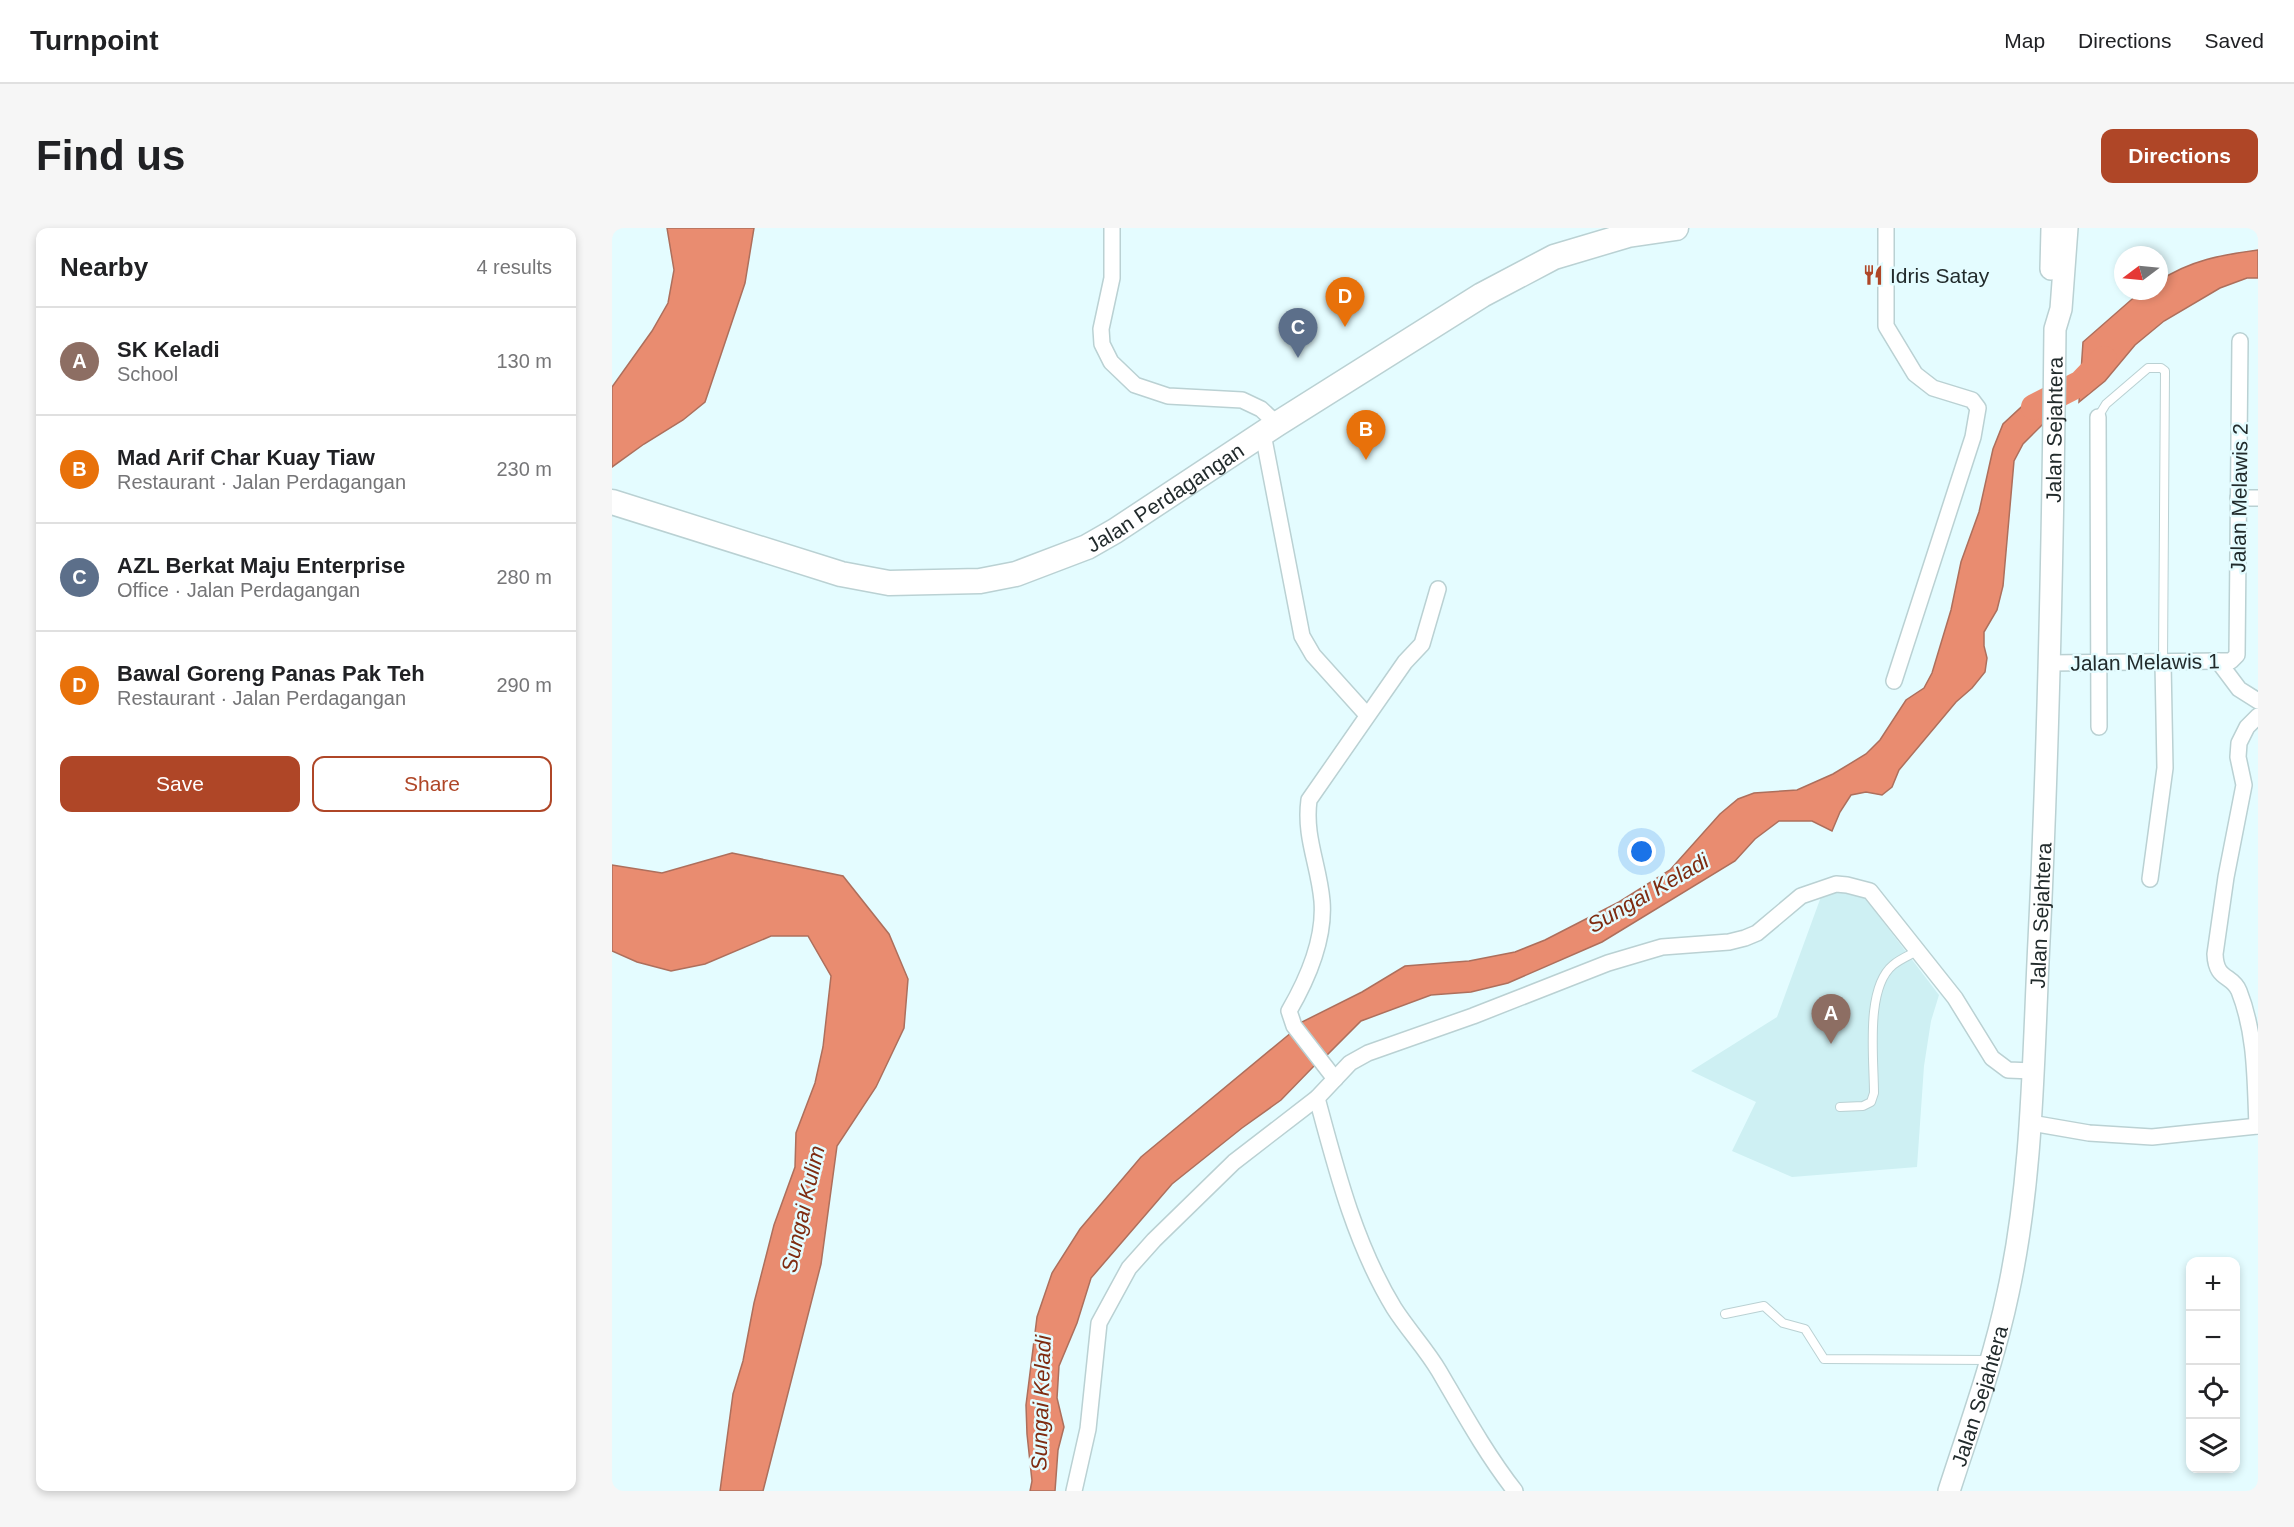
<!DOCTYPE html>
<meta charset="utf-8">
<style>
:root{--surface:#fff;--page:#f6f6f6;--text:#202124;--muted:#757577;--line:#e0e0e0;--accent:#af4627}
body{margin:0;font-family:Arial,sans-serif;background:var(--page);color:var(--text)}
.controls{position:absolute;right:18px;bottom:18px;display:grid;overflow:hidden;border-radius:12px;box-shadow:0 3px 9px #0003}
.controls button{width:54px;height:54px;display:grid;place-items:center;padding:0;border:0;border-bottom:2px solid var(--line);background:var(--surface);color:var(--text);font:30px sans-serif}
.compass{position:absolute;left:1502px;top:18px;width:54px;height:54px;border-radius:50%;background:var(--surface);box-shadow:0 3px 9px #0003;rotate:254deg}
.you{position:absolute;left:1030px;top:624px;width:21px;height:21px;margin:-15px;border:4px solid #fff;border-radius:50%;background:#1a73e8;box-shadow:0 0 0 9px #1a73e833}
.badge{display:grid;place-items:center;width:39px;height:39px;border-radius:50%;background:var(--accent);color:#fff;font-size:20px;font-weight:700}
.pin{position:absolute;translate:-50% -50px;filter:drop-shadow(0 2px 3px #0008)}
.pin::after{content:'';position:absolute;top:32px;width:21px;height:18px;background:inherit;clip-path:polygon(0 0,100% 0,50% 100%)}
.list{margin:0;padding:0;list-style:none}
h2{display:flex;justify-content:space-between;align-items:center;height:78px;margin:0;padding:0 24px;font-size:26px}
h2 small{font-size:20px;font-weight:400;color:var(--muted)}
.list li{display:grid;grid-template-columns:39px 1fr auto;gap:18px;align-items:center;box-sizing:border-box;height:108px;padding:0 24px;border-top:2px solid var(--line)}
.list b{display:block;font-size:22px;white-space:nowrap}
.list p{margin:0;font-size:20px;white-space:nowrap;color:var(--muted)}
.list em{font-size:20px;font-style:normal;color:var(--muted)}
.actions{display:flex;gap:12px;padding:18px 24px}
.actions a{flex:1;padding:14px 0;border:2px solid var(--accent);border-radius:12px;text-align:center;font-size:21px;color:var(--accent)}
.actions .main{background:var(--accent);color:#fff}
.icon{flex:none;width:33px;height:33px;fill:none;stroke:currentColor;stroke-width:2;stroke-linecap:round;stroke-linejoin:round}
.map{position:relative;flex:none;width:1646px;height:1263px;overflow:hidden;border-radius:12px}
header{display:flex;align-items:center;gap:36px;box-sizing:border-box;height:84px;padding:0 30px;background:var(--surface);border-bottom:2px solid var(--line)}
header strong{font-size:28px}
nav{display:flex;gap:33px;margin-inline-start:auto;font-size:21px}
.intro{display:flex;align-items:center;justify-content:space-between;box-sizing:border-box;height:144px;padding:0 36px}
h1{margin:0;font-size:42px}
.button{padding:15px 27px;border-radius:12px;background:var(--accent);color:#fff;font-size:21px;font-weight:700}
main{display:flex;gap:36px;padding:0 36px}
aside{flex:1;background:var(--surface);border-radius:12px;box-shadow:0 3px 9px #0003}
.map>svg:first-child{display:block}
.built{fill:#cef0f3}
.water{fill:#e98c70;stroke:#ad6f5c;stroke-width:1.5}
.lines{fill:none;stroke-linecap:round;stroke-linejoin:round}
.river{stroke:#e98c70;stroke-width:26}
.service-casing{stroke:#bad1d3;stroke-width:10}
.minor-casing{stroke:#bad1d3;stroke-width:18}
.secondary-casing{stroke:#bad1d3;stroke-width:24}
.primary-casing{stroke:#bad1d3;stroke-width:27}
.service{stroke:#fff;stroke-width:8}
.minor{stroke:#fff;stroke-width:15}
.secondary{stroke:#fff;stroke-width:21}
.primary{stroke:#fff;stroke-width:24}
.labels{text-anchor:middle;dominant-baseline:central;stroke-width:5;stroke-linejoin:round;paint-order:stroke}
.poi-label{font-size:21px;fill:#222b2c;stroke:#e4fcff;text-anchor:start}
.street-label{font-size:21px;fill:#222b2c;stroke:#e4fcff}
.water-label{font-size:22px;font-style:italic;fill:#7e2b10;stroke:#e4fcff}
</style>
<header>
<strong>Turnpoint</strong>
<nav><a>Map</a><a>Directions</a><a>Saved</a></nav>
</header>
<div class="intro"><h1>Find us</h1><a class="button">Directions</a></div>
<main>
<aside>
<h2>Nearby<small>4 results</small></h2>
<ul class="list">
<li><span class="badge" style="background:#8d6e63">A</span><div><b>SK Keladi</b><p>School</p></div><em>130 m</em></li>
<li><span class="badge" style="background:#e8710a">B</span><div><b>Mad Arif Char Kuay Tiaw</b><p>Restaurant · Jalan Perdagangan</p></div><em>230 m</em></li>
<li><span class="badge" style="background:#5c6f8a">C</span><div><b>AZL Berkat Maju Enterprise</b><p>Office · Jalan Perdagangan</p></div><em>280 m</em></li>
<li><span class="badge" style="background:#e8710a">D</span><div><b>Bawal Goreng Panas Pak Teh</b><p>Restaurant · Jalan Perdagangan</p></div><em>290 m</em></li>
</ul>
<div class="actions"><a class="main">Save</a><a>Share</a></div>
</aside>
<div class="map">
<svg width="1646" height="1263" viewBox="0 0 1646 1263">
<rect width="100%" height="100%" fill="#e4fcff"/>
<polygon class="built" points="1219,662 1253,670 1327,767 1319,793 1312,838 1305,939 1180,949 1120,923 1144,874 1079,843 1165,789 1210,666"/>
<g class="water">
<polygon points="55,0 142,0 133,55 93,174 71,192 32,216 0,239 0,159 40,103 56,75 62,42"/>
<path d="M 1646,22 L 1646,50 L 1635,50 L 1608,60 L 1552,93 L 1523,117 L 1493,153 L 1467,174 L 1471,114 L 1519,72 L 1532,63 L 1547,63 L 1547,53 C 1579,32 1609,27 1646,22 Z"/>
<polygon points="1434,163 1435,192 1411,216 1402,233 1391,358 1385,382 1372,404 1372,418 1375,430 1373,444 1360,460 1344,474 1287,542 1280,559 1270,567 1254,564 1239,567 1228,584 1220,603 1200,593 1167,593 1143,611 1123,633 990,714 896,755 859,764 819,767 749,793 709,833 682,798 750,764 793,738 857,733 903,724 933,712 1007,674 1058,642 1108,586 1126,571 1142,565 1185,562 1221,546 1254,526 1268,512 1294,472 1312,460 1320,445 1339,382 1349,334 1367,284 1381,221 1391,196 1419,170"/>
<polygon points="120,625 231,648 277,706 296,751 292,800 264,859 225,918 209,1036 151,1263 108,1263 121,1166 131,1133 142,1075 162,997 183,939 184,905 203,855 211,819 219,748 196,708 159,708 93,736 59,743 25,734 0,723 0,637 50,645"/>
<polygon points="680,804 703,837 669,872 630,900 560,956 479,1050 465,1095 447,1138 445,1170 452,1199 446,1222 443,1263 418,1263 420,1253 415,1206 414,1177 425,1089 440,1045 468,1001 529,929"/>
</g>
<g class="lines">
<polyline class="river" points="1422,179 1469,155 1492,131"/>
<g class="service-casing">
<g id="service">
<polyline points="1486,189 1494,176 1536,140 1549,140 1553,143 1551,434"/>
<path d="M 1228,879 L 1251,878 L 1259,874 L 1262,865 C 1262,830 1253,760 1281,737 C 1288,731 1298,727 1305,723"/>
<polyline points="1113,1086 1152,1078 1171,1095 1193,1101 1212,1131 1377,1132"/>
</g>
</g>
<g class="minor-casing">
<g id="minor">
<polyline points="500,0 500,50 489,101 490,116 499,134 523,157 556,168 630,172 649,181 665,196"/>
<polyline points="1274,0 1274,98 1303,146 1321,160 1360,172 1366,180 1361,209 1282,453"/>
<polyline points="1486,189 1487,499"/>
<polyline points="651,206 690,408 701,427 755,487"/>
<polyline points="1626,270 1646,270"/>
<polyline points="1606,433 1627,461 1646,473"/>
<polyline points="1439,435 1606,433 1619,433 1625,427 1628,113"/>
<polyline points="1538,651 1553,540 1551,435"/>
<path d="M 723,851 L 682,798 L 677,783 C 695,752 713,710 710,673 C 707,637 692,609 697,572 L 793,434 L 810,416 L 826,361"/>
<path d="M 705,870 C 724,941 743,1016 782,1080 C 796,1102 814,1121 827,1143 C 851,1184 874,1226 903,1263"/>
<polyline points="1419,895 1477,905 1540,909 1646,898"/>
<path d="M 1645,898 C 1643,852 1644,806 1627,763 C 1620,746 1604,753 1603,726 L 1614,649 L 1632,557 L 1626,529 L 1627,515 L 1635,499 L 1646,488"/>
<polyline points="462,1263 476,1201 487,1095 517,1040 542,1012 622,934 705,870 738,835 756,825 861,788 996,735 1050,719 1117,714 1133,710 1145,705 1189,668 1224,656 1235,657 1258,663 1343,770 1380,830 1396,842 1421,843"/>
</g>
</g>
<g class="secondary-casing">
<g id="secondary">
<polyline points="1439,41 1440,0"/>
<path id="s1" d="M 1337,1263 C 1358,1198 1382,1132 1396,1065 C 1421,950 1421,831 1427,713 C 1437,509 1441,305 1443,101 L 1449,81 L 1455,0"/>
</g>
</g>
<g class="primary-casing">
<g id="primary">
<path id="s2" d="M 0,274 L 229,346 L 277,355 L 368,353 L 404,346 L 475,319 L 503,303 L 665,196 L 870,67 L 942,29 L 1016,7 L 1064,0"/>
</g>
</g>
<use href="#service" class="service"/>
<use href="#minor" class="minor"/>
<use href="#secondary" class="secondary"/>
<use href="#primary" class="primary"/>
</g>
<defs>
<g id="restaurant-bare" transform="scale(1.62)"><path d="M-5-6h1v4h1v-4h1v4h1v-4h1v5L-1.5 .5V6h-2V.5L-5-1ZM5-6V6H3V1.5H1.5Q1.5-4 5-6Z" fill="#af4627" stroke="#e4fcff" stroke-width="2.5" paint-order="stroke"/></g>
</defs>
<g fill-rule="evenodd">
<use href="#restaurant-bare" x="1261" y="47"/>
</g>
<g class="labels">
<g class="poi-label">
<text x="1278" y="47">Idris Satay</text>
</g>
<g class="street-label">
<text stroke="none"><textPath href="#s1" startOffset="1072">Jalan Sejahtera</textPath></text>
<text stroke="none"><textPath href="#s2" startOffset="585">Jalan Perdagangan</textPath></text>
<text transform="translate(1627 270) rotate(-89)">Jalan Melawis 2</text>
<text transform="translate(1533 434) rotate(-1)">Jalan Melawis 1</text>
<text stroke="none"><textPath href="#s1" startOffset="586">Jalan Sejahtera</textPath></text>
<text stroke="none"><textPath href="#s1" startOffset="100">Jalan Sejahtera</textPath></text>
</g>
<g class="water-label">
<text transform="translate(1036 665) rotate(-30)">Sungai Keladi</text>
<text transform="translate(191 981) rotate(-77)">Sungai Kulim</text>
<text transform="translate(429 1175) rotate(-88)">Sungai Keladi</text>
</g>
</g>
</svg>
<div class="controls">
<button>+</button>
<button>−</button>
<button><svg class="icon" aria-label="locate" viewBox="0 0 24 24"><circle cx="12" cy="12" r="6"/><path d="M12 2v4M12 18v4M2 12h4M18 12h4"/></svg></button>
<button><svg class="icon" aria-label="layers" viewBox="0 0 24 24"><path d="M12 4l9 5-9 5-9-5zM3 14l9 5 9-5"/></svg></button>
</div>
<svg class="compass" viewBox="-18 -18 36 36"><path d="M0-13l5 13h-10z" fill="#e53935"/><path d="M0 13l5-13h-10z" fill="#757577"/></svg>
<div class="you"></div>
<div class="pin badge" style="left:1219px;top:816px;background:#8d6e63">A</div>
<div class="pin badge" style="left:754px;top:232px;background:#e8710a">B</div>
<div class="pin badge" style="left:686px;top:130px;background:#5c6f8a">C</div>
<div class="pin badge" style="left:733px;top:99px;background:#e8710a">D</div>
</div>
</main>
